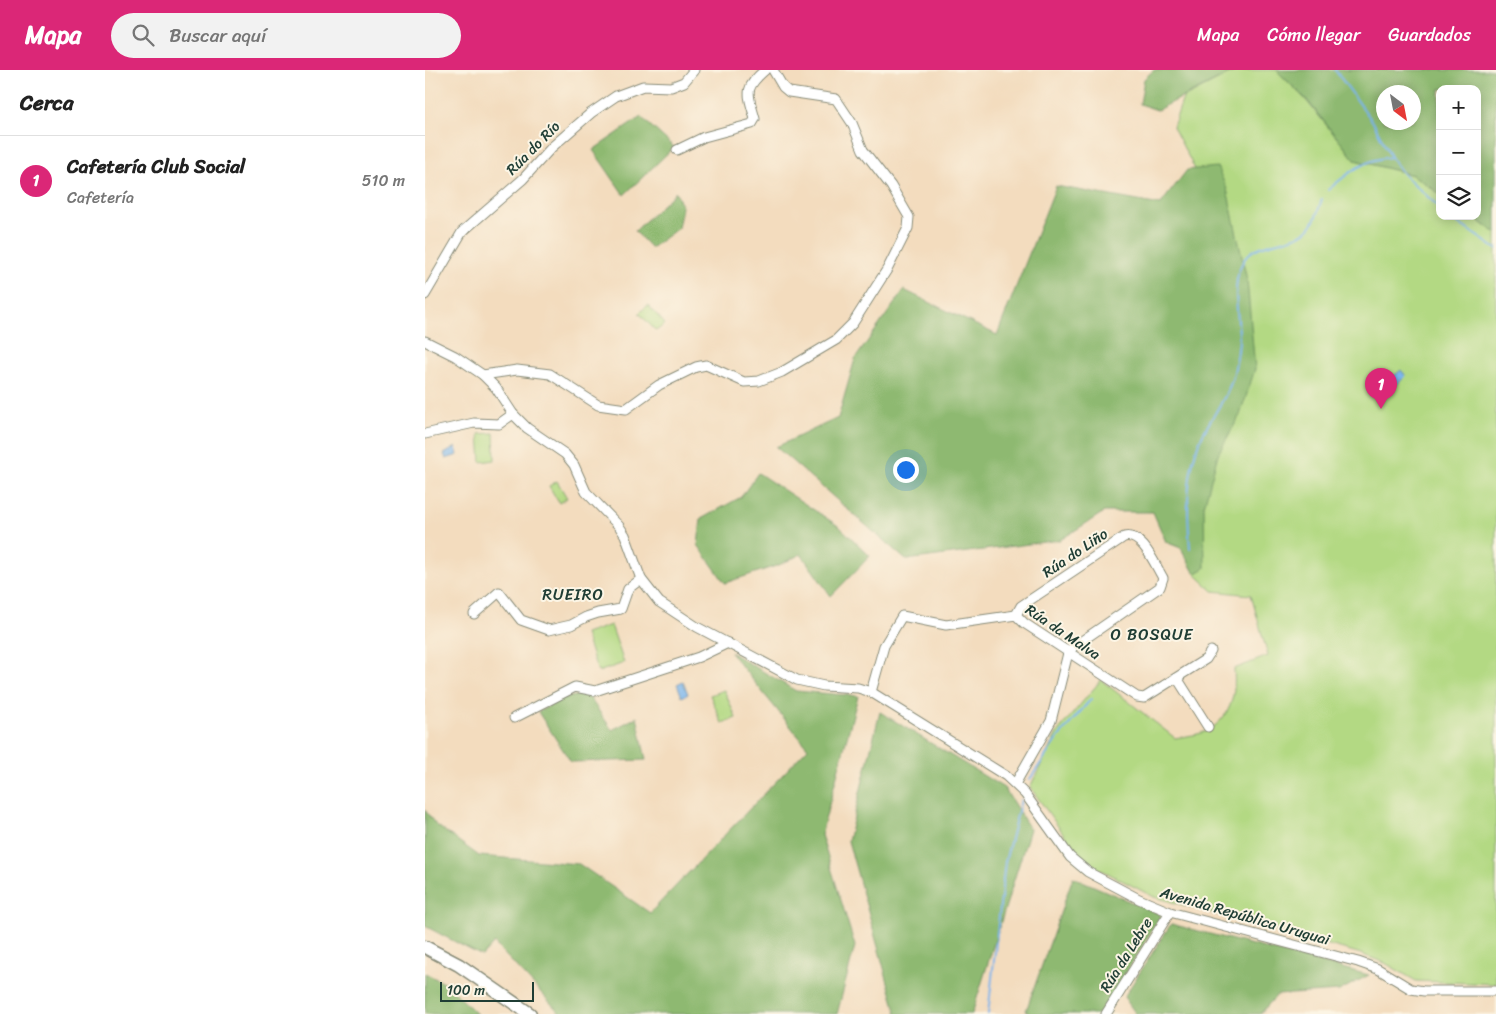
<!DOCTYPE html>
<html lang="es">
<meta charset="utf-8">
<style>
:root{--surface:#fff;--page:#f2f2f2;--text:#222;--muted:#767676;--line:#e0e0e0;--accent:#db2777}
body{margin:0;font-family:Sriracha,sans-serif;background:var(--page);color:var(--text)}
.controls{position:absolute;right:15px;top:15px;display:grid;overflow:hidden;border-radius:10px;box-shadow:0 2px 12px #0003}
.controls button{width:45px;height:45px;display:grid;place-items:center;padding:0;border:0;border-bottom:1px solid var(--line);background:var(--surface);color:var(--text);font:25px sans-serif}
.compass{position:absolute;left:951px;top:15px;width:45px;height:45px;border-radius:50%;background:var(--surface);box-shadow:0 2px 12px #0003;rotate:148deg}
.scale{position:absolute;left:15px;bottom:12px;width:94px;box-sizing:border-box;padding-left:5px;border:2px solid #1f3d34;border-top:0;font-size:14px;line-height:18px;white-space:nowrap;color:#1f3d34;-webkit-text-stroke:4px #fcf5e5;paint-order:stroke}
.you{position:absolute;left:480px;top:399px;width:18px;height:18px;margin:-12px;border:4px solid #fff;border-radius:50%;background:#1a73e8;box-shadow:0 0 0 8px #1a73e833}
.badge{display:grid;place-items:center;width:32px;height:32px;border-radius:50%;background:var(--accent);color:#fff;font-size:16px;font-weight:700}
.pin{position:absolute;translate:-50% -41px;filter:drop-shadow(0 1px 2px #0008)}
.pin::after{content:'';position:absolute;top:26px;width:18px;height:15px;background:inherit;clip-path:polygon(0 0,100% 0,50% 100%)}
.list{margin:0;padding:0;list-style:none}
h2{display:flex;justify-content:space-between;align-items:center;height:65px;margin:0;padding:0 20px;font-size:21px}
h2 small{font-size:16px;font-weight:400;color:var(--muted)}
.list li{display:grid;grid-template-columns:32px 1fr auto;gap:15px;align-items:center;box-sizing:border-box;height:90px;padding:0 20px;border-top:1px solid var(--line)}
.list b{display:block;font-size:19px;white-space:nowrap}
.list p{margin:0;font-size:16px;white-space:nowrap;color:var(--muted)}
.list em{font-size:16px;font-style:normal;color:var(--muted)}
.icon{flex:none;width:28px;height:28px;fill:none;stroke:currentColor;stroke-width:2;stroke-linecap:round;stroke-linejoin:round}
.map{position:relative;flex:none;width:1071px;height:944px;overflow:hidden}
header{display:flex;align-items:center;gap:30px;box-sizing:border-box;height:70px;padding:0 25px;background:var(--accent);color:#fff}
header strong{font-size:24px}
nav{display:flex;gap:28px;margin-inline-start:auto;font-size:18px}
.search{width:350px;height:45px;background:var(--page);display:flex;align-items:center;gap:12px;box-sizing:border-box;padding:0 18px;border-radius:28px;color:var(--muted);font-size:19px}
main{display:flex}
aside{flex:1;background:var(--surface)}
.map>svg:first-child{display:block}
.green{fill:#b3d983;stroke:#698b5c}
.forest{fill:#8eb971;stroke:#567b52;fill-rule:evenodd}
.water{fill:#7cb5ec;stroke:#4e7990}
.lines{fill:none;stroke-linecap:round;stroke-linejoin:round}
.stream{stroke:#7cb5ec;stroke-width:2}
.minor-casing{stroke:#898c79;stroke-width:11}
.highway-casing{stroke:#898c79;stroke-width:15}
.minor{stroke:#fff;stroke-width:9}
.highway{stroke:#fff;stroke-width:12}
.labels{text-anchor:middle;dominant-baseline:central;stroke-width:4;stroke-linejoin:round;paint-order:stroke}
.street-label{font-size:15px;fill:#1f3d34;stroke:#fcf5e5}
.neighbourhood-label{font-size:16px;letter-spacing:1px;fill:#1f3d34;stroke:#fcf5e5}
</style>
<header>
<strong>Mapa</strong>
<div class="search"><svg class="icon" aria-label="search" viewBox="0 0 24 24"><circle cx="10" cy="10" r="6"/><path d="M15 15l6 6"/></svg>Buscar aquí</div>
<nav><a>Mapa</a><a>Cómo llegar</a><a>Guardados</a></nav>
</header>
<main>
<aside>
<h2>Cerca<small></small></h2>
<ul class="list">
<li><span class="badge">1</span><div><b>Cafetería Club Social</b><p>Cafetería</p></div><em>510 m</em></li>
</ul>
</aside>
<div class="map">
<svg width="1071" height="944" viewBox="0 0 1071 944">
<rect width="100%" height="100%" fill="#fcf5e5"/>
<filter id="ink" filterUnits="userSpaceOnUse"><feTurbulence type="fractalNoise" baseFrequency=".02" numOctaves="2"/><feDisplacementMap in="SourceGraphic" scale="10" xChannelSelector="R" yChannelSelector="G"/><feConvolveMatrix kernelMatrix="1 2 1 2 8 2 1 2 1" color-interpolation-filters="sRGB"/></filter>
<filter id="wash" filterUnits="userSpaceOnUse"><feTurbulence type="fractalNoise" baseFrequency=".0096" numOctaves="4" result="noise"/><feDisplacementMap in="SourceGraphic" scale="20" xChannelSelector="R" yChannelSelector="G"/><feGaussianBlur stdDeviation="1.12" result="paint"/><feColorMatrix in="noise" values="0 0 0 0 0 0 0 0 0 0 0 0 0 0 0 0 0 1.4 0 .05"/><feComposite in="paint" operator="in"/></filter>
<g filter="url(#wash)">
<rect width="100%" height="100%" fill="#f3dcbe"/>
<g class="green">
<path d="M 812,0 L 851,0 L 880,29 L 930,90 L 988,105 L 1015,124 L 1015,146 L 1047,146 L 1071,163 L 1071,914 L 991,911 L 960,893 L 933,883 L 729,827 L 667,795 L 655,787 L 605,717 L 633,661 L 676,610 L 750,668 C 760,666 775,665 784,660 C 807,645 811,624 809,599 L 843,586 L 826,525 L 788,521 L 770,504 L 756,478 L 741,472 L 786,130 L 748,57 L 758,28 Z"/>
<polygon points="223,235 240,254 231,261 214,243"/>
<polygon points="69,363 70,390 56,392 54,364"/>
<polygon points="132,411 142,428 134,433 124,416"/>
<polygon points="186,555 199,593 173,602 160,564"/>
<polygon points="299,620 311,648 297,653 285,625"/>
</g>
<g class="forest">
<polygon points="729,0 812,0 732,40 715,34 719,9"/>
<path d="M 851,0 L 1071,0 L 1071,163 L 1047,146 L 1052,146 L 1052,19 L 1015,19 L 1015,124 L 988,105 L 930,90 L 881,29 ZM 958,22 L 988,22 L 988,52 L 958,52 Z"/>
<polygon points="216,47 249,77 199,125 168,80"/>
<polygon points="792,97 802,119 822,210 830,299 815,345 793,384 779,436 780,498 770,504 756,478 741,472 728,442 679,442 635,470 481,490 351,377 413,348 430,289 479,220 572,265 631,116 735,135 762,100"/>
<polygon points="251,122 257,137 253,158 226,178 210,161"/>
<polygon points="333,403 415,457 445,486 406,526 376,484 354,495 300,513 273,475 276,449 316,427"/>
<polygon points="305,582 371,621 433,626 396,765 430,876 412,944 136,944 69,873 57,886 0,856 0,740 10,754 54,786 154,794 225,843 383,678"/>
<polygon points="162,624 187,660 212,647 221,690 146,692 113,642 138,628"/>
<polygon points="455,642 579,718 605,759 547,944 472,944 423,771"/>
<polygon points="648,807 736,845 676,944 605,944 601,941"/>
<polygon points="746,854 944,905 914,921 852,925 835,944 711,944 699,927"/>
<polygon points="0,903 21,914 52,944 0,944"/>
</g>
<g class="water">
<polygon points="976,300 981,306 968,318 962,312"/>
<polygon points="31,377 33,385 21,389 19,384"/>
<polygon points="258,611 263,624 257,627 252,614"/>
</g>
<g class="lines">
<g class="stream">
<polyline points="910,0 948,52 966,87 978,104 1015,138"/>
<path d="M 903,120 C 923,103 939,89 966,87"/>
<polyline points="1023,146 1071,179"/>
<path d="M 765,478 C 762,440 760,401 777,366 C 788,344 806,323 810,298 C 812,288 814,278 814,268 C 814,244 805,211 819,190 C 830,171 863,174 880,162 C 890,155 893,140 897,129"/>
<polyline points="605,709 632,669 666,629"/>
<polyline points="563,944 580,792 596,730"/>
</g>
</g>
</g>
<g filter="url(#ink)">
<g class="lines">
<g class="minor-casing">
<g id="minor">
<path d="M 252,80 L 279,67 L 327,54 L 330,49 C 323,23 318,19 340,0"/>
<polyline points="0,225 37,162 98,109 127,77 166,43 191,26 218,16 246,17 259,12 269,0"/>
<polyline points="0,271 30,286 58,305 71,318 88,344 102,358 140,384 149,395 161,422 194,456 200,465 216,509 234,532 272,557 372,610 399,616 433,618 446,622 581,706 600,724 645,787 663,802 714,829 745,842 933,892 953,899 986,919 999,921 1071,921"/>
<polyline points="58,305 92,300 125,304 173,335 201,339 234,315 271,297 281,295 319,312 334,311 357,302 411,270 428,253 463,198 483,158 484,147 466,116 438,80 427,53 411,29 364,22 358,17 348,0"/>
<polyline points="0,364 49,353 74,354 88,344"/>
<polyline points="49,544 74,522 96,550 124,560 146,555 161,547 173,543 196,539 203,519 216,509"/>
<polyline points="752,608 783,657"/>
<polyline points="446,622 459,576 477,546 521,555 591,545 599,553 712,627 719,628 781,589 786,581"/>
<polyline points="89,648 150,617 170,621 274,587 303,573"/>
<path d="M 590,714 L 626,651 L 643,583 L 648,577 L 735,517 L 738,508 C 730,495 717,462 699,467 L 596,536 L 591,545"/>
<polyline points="681,944 745,842"/>
</g>
</g>
<g class="highway-casing">
<polyline id="highway" points="0,877 34,895 105,944"/>
</g>
<use href="#minor" class="minor"/>
<use href="#highway" class="highway"/>
</g>
</g>
<g class="labels">
<g class="street-label">
<text transform="translate(108 78) rotate(-45)">Rúa do Río</text>
<text transform="translate(650 483) rotate(-34)">Rúa do Liño</text>
<text transform="translate(638 562) rotate(34)">Rúa da Malva</text>
<text transform="translate(820 846) rotate(16)">Avenida República Uruguai</text>
<text transform="translate(701 885) rotate(-58)">Rúa da Lebre</text>
</g>
<g class="neighbourhood-label">
<text x="148" y="524">RUEIRO</text>
<text x="727" y="564">O BOSQUE</text>
</g>
</g>
</svg>
<div class="controls">
<button>+</button>
<button>−</button>
<button><svg class="icon" aria-label="layers" viewBox="0 0 24 24"><path d="M12 4l9 5-9 5-9-5zM3 14l9 5 9-5"/></svg></button>
</div>
<svg class="compass" viewBox="-18 -18 36 36"><path d="M0-13l5 13h-10z" fill="#e53935"/><path d="M0 13l5-13h-10z" fill="#767676"/></svg>
<div class="scale">100 m</div>
<div class="you"></div>
<div class="pin badge" style="left:956px;top:339px">1</div>
</div>
</main>
